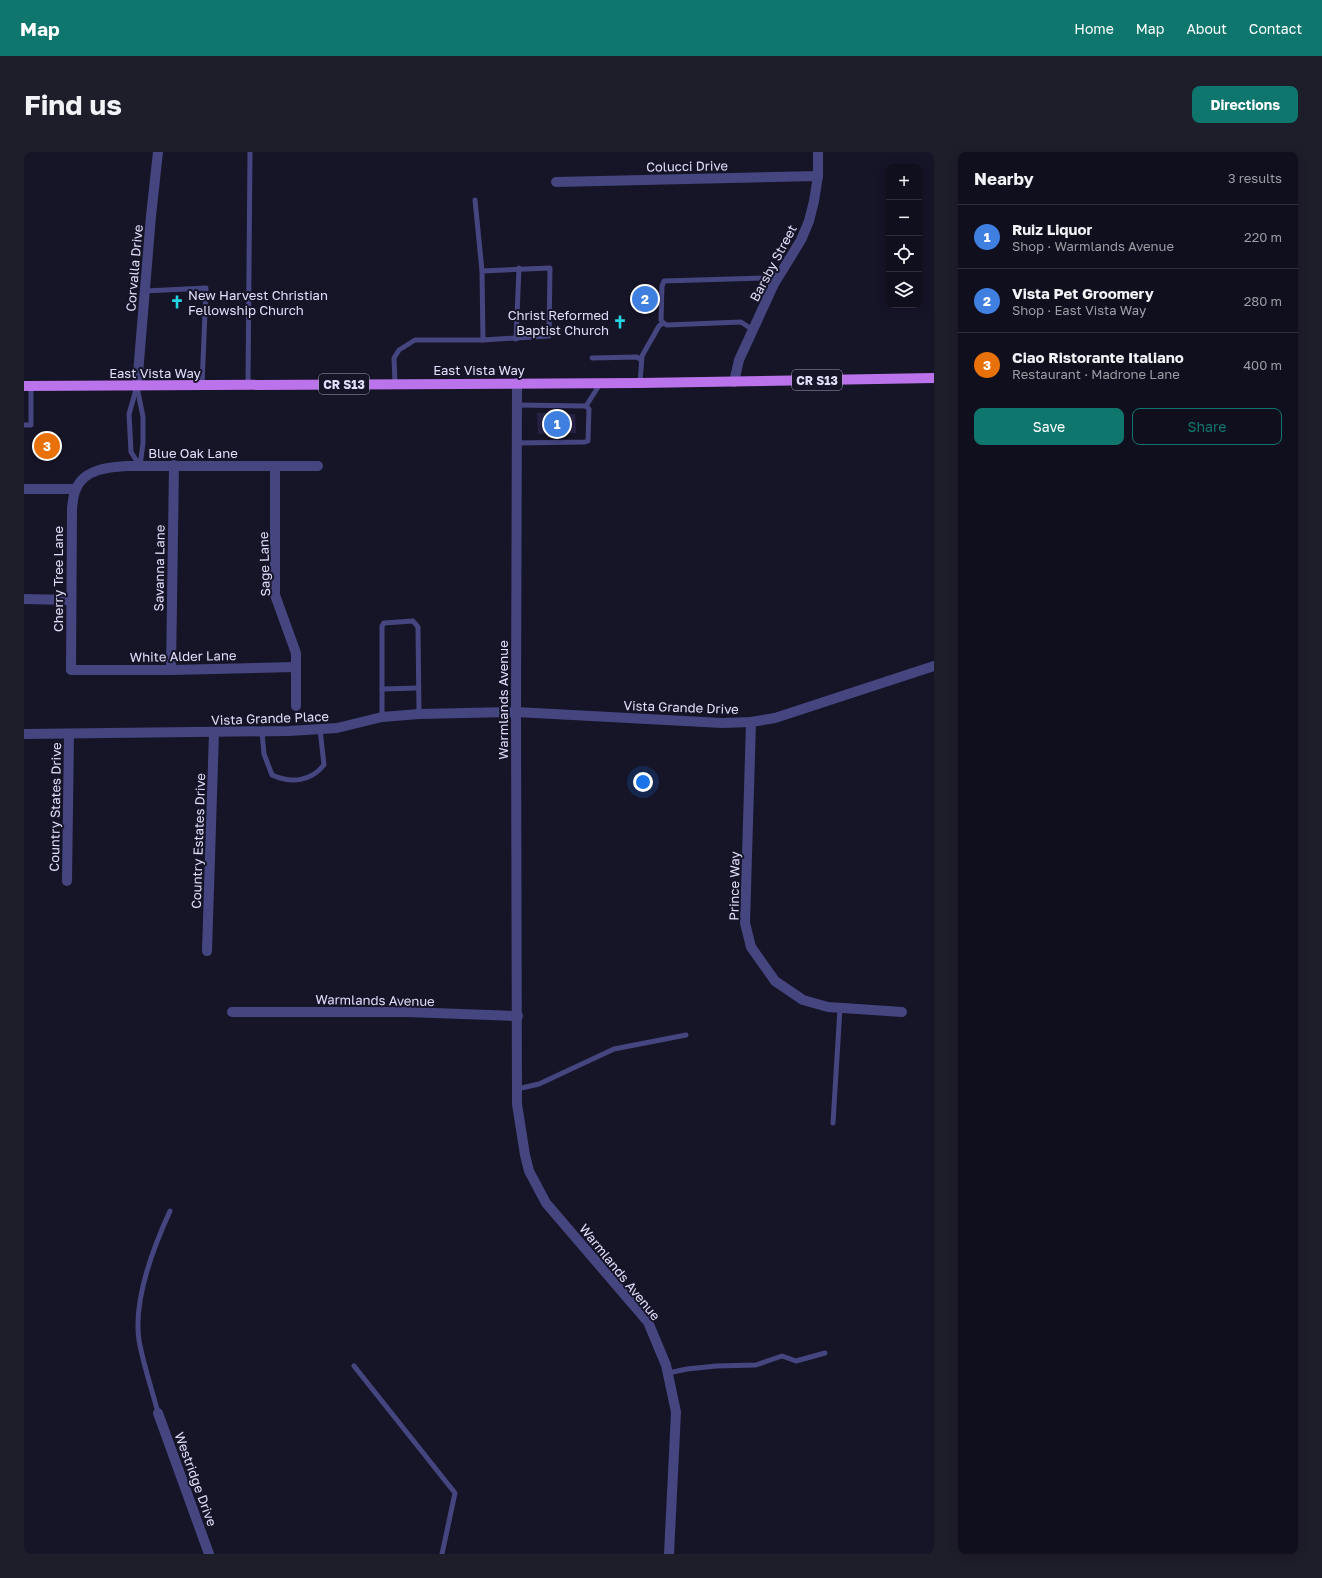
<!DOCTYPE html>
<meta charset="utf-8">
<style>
:root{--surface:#100f1d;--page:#1e1d2a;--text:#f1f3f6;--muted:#9c9ca4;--line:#302f3b;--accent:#0f766e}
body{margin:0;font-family:"Golos Text",sans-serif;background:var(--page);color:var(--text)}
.controls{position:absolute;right:12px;top:12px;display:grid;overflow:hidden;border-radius:8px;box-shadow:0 2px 10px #0003}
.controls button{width:36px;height:36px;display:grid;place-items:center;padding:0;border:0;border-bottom:1px solid var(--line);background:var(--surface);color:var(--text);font:20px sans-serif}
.you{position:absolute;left:619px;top:630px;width:14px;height:14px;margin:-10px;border:3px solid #fff;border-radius:50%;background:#1a73e8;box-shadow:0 0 0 6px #1a73e833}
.badge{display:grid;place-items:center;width:26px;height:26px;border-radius:50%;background:var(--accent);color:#fff;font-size:13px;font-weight:700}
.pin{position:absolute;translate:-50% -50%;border:2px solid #fff;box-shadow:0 1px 4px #0006}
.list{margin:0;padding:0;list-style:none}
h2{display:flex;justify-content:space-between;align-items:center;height:52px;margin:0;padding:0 16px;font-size:17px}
h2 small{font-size:13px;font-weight:400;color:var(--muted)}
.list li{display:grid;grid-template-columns:26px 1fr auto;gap:12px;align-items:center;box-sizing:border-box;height:64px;padding:0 16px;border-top:1px solid var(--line)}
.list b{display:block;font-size:15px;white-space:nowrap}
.list p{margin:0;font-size:13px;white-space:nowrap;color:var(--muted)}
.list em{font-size:13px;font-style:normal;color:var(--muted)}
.actions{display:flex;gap:8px;padding:12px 16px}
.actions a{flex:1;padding:9px 0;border:1px solid var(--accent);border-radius:8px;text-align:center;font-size:14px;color:var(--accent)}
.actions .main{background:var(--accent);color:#fff}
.icon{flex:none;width:22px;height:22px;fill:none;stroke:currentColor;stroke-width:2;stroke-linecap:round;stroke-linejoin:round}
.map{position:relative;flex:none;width:910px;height:1402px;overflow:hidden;border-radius:8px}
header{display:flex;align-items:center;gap:24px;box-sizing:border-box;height:56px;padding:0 20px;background:var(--accent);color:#fff}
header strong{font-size:19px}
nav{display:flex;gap:22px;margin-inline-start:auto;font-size:14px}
.intro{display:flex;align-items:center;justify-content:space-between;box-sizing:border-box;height:96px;padding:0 24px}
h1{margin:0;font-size:28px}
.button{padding:10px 18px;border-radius:8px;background:var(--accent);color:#fff;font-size:14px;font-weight:700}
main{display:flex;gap:24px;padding:0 24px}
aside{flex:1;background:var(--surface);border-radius:8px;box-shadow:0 2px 10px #0003}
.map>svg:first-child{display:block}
.building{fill:#282245}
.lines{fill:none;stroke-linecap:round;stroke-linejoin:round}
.service{stroke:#454580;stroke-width:5}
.minor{stroke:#454580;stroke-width:10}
.tertiary{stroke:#454580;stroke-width:10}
.primary{stroke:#bb73ec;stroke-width:10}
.labels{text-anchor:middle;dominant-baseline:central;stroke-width:4;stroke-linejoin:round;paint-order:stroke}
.shield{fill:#161427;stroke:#a3a1bb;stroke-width:1}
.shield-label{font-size:12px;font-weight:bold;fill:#e0defb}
.street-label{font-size:13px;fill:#e0defb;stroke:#161427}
.poi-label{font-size:13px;fill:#e0defb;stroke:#161427;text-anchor:start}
</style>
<header>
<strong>Map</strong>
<nav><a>Home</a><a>Map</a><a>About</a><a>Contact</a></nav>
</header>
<div class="intro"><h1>Find us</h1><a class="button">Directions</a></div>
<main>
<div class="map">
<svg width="910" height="1402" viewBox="0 0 910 1402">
<rect width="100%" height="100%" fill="#161427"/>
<polygon class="building" points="513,261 542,261 542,262 551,262 552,281 514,282"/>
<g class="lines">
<g class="service">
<polyline points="451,48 458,119 459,188"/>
<polyline points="121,139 182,136 178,234"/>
<polyline points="729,178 717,170 643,173 639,171 637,168 638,134 640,129 740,126 750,132"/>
<polyline points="492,187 495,116"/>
<polyline points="568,206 613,205 617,208"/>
<polyline points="371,231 370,206 375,198 391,188 459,188 525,184 526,116 458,119"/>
<polyline points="616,231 618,204 635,174 639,171"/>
<polyline points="224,233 226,0"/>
<polyline points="113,234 105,262 107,300 116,314"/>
<polyline points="113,235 119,265 119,291 116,314"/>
<polyline points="493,253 562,254"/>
<polyline points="562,254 576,232"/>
<polyline points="0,273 7,273 7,234"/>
<polyline points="493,291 561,290 564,289 565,257 562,254"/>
<polyline points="358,537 394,536"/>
<polyline points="358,565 358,474 360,471 389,469 394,475 395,562"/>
<path d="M 238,580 L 240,602 L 248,623 C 268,632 287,629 300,613 L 296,577"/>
<polyline points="493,937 515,932 590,897 662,883"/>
<polyline points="809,971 816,856"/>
<polyline points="330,1214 431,1341 418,1402"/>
<polyline points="644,1221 663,1217 692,1214 732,1213 758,1204 772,1209 801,1201"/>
<path d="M 134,1261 C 128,1237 119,1212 115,1188 C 109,1148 130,1094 146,1059"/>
</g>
<g class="minor">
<polyline points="532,30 794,24"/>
<polyline points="113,234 127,64 134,0"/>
<polyline points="251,314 251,443 272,501 272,554"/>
<polyline points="0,337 52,337"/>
<polyline points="0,447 47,448"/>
<path d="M 272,515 L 147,518 L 47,518 L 48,356 C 49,350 49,343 52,337 C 60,317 85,315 103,314 L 294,314"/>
<polyline points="147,518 150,313"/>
<polyline points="727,570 721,771 727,795 751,829 779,848 804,855 878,860"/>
<polyline points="0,582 265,579 313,576 358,565 395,562 492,560 698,571 727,570 751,566 910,514"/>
<polyline points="43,729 45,582"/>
<polyline points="183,799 190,580"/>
<polyline points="208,860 382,860 494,864"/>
<polyline points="134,1261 185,1402"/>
</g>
<g class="tertiary">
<polyline points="710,230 715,208 750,132 777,88 785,69 790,49 794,24 794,0"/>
<polyline points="493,231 492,560 493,952 501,1003 505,1019 522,1051 624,1170 642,1213 652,1260 645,1402"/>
</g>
<polyline class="primary" points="0,234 616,231 910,226"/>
</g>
<defs>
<g id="church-bare" transform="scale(1.08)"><path d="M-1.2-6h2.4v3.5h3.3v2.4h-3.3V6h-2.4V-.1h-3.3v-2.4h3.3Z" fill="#23d5e2" stroke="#161427" stroke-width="2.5" paint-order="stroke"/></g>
</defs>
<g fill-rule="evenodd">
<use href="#church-bare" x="153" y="150"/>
<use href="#church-bare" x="596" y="170"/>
</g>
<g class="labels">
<g class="shield">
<rect x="768" y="218" width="50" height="20" rx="3"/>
<rect x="295" y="222" width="50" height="20" rx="3"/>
</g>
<g class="shield-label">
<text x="793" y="228">CR S13</text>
<text x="320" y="232">CR S13</text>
</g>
<g class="street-label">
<text transform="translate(663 14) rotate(-1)">Colucci Drive</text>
<text transform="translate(749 111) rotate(-62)">Barsby Street</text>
<text transform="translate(110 116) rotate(-85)">Corvalla Drive</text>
<text x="455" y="218">East Vista Way</text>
<text x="131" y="221">East Vista Way</text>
<text x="169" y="301">Blue Oak Lane</text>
<text transform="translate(240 412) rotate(-92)">Sage Lane</text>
<text transform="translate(135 416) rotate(-89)">Savanna Lane</text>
<text transform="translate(34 427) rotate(-90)">Cherry Tree Lane</text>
<text transform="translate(159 504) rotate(-1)">White Alder Lane</text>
<text transform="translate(479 548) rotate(-90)">Warmlands Avenue</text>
<text transform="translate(657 555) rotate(2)">Vista Grande Drive</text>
<text transform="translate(246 566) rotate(-2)">Vista Grande Place</text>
<text transform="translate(31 655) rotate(-89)">Country States Drive</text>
<text transform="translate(174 689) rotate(-88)">Country Estates Drive</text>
<text transform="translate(710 734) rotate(-89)">Prince Way</text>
<text transform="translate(351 848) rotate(1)">Warmlands Avenue</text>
<text transform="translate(596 1120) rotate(51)">Warmlands Avenue</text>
<text transform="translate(172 1327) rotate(70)">Westridge Drive</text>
</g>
<g class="poi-label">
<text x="164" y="143">New Harvest Christian<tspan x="164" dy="15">Fellowship Church</tspan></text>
<text x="585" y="163" text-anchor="end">Christ Reformed<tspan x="585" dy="15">Baptist Church</tspan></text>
</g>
</g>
</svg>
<div class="controls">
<button>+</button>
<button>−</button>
<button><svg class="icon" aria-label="locate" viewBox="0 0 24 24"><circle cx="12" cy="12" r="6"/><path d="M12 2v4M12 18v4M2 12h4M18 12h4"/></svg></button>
<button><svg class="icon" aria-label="layers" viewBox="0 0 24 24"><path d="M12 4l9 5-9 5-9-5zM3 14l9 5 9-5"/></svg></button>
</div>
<div class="you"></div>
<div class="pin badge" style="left:533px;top:272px;background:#3f7fe0">1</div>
<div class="pin badge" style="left:621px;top:147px;background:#3f7fe0">2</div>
<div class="pin badge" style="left:23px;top:294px;background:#e8710a">3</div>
</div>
<aside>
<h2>Nearby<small>3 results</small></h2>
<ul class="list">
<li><span class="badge" style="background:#3f7fe0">1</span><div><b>Ruiz Liquor</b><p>Shop · Warmlands Avenue</p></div><em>220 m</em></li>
<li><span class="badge" style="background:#3f7fe0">2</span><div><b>Vista Pet Groomery</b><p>Shop · East Vista Way</p></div><em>280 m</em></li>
<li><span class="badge" style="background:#e8710a">3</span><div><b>Ciao Ristorante Italiano</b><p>Restaurant · Madrone Lane</p></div><em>400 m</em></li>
</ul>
<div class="actions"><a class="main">Save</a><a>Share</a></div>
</aside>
</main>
